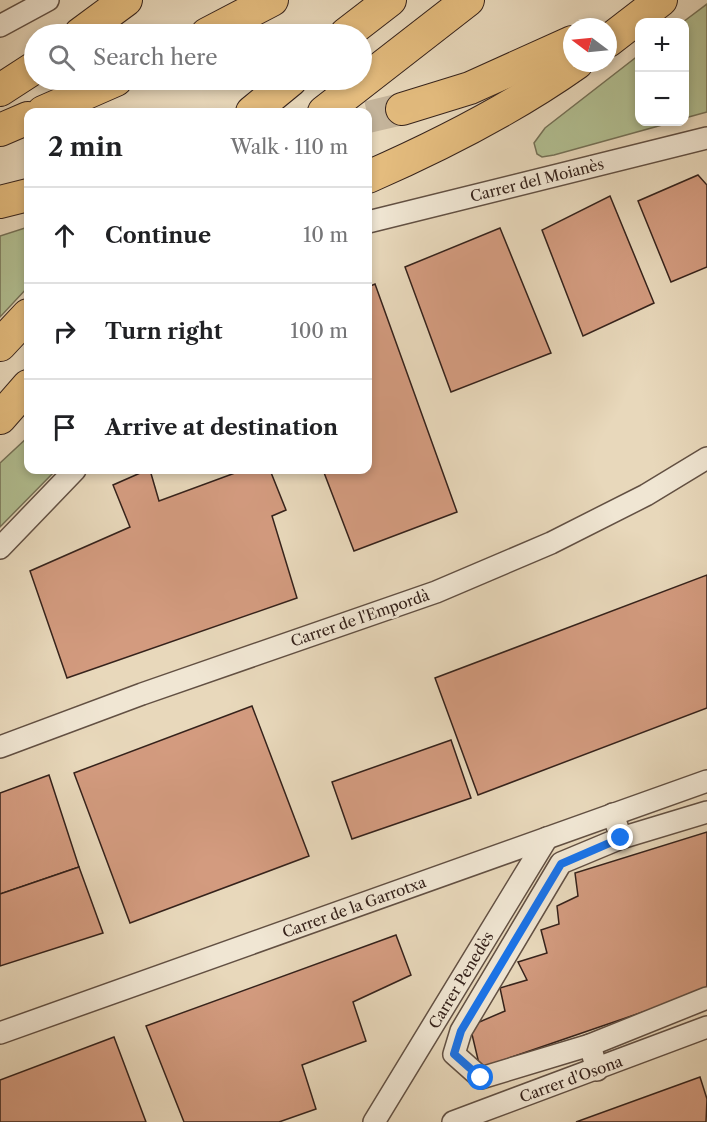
<!DOCTYPE html>
<meta charset="utf-8">
<style>
:root{--surface:#fff;--page:#f6f6f6;--text:#202124;--muted:#757577;--line:#e0e0e0}
body{margin:0;font-family:"Libre Caslon Text",serif;background:var(--page);color:var(--text)}
.controls{position:absolute;right:18px;top:18px;display:grid;overflow:hidden;border-radius:12px;box-shadow:0 3px 9px #0003}
.controls button{width:54px;height:54px;display:grid;place-items:center;padding:0;border:0;border-bottom:2px solid var(--line);background:var(--surface);color:var(--text);font:30px sans-serif}
.compass{position:absolute;left:563px;top:18px;width:54px;height:54px;border-radius:50%;background:var(--surface);box-shadow:0 3px 9px #0003;rotate:286deg}
.stop{position:absolute;width:18px;height:18px;margin:-14px;border:4px solid #1a73e8;border-radius:50%;background:#fff}
.stop.end{background:#1a73e8;border-color:#fff;box-shadow:0 2px 6px #0008}
.list{margin:0;padding:0;list-style:none}
h2{display:flex;justify-content:space-between;align-items:center;height:78px;margin:0;padding:0 24px;font-size:26px}
h2 small{font-size:20px;font-weight:400;color:var(--muted)}
.list li{display:grid;grid-template-columns:39px 1fr auto;gap:18px;align-items:center;box-sizing:border-box;height:96px;padding:0 24px;border-top:2px solid var(--line)}
.list b{display:block;font-size:22px;white-space:nowrap}
.list em{font-size:20px;font-style:normal;color:var(--muted)}
.icon{flex:none;width:33px;height:33px;fill:none;stroke:currentColor;stroke-width:2;stroke-linecap:round;stroke-linejoin:round}
.map{position:relative;flex:none;width:707px;height:1122px;overflow:hidden}
.search{position:absolute;background:var(--surface);box-shadow:0 3px 9px #0003;left:24px;top:24px;width:348px;height:66px;display:flex;align-items:center;gap:15px;box-sizing:border-box;padding:0 21px;border-radius:33px;color:var(--muted);font-size:22px}
.panel{position:absolute;background:var(--surface);box-shadow:0 3px 9px #0003;left:24px;top:108px;width:348px;height:366px;border-radius:12px}
.map>svg:first-child{display:block}
.green{fill:#b2c093;stroke:#747157;stroke-width:1.5}
.building{fill:#d39b7f;stroke:#35221b;stroke-width:1.5}
.lines{fill:none;stroke-linecap:round;stroke-linejoin:round}
.highway-tunnel{stroke:#c4b49b;stroke-width:32;stroke-dasharray:32 16;stroke-linecap:butt}
.minor-casing{stroke:#625043;stroke-width:24}
.highway-casing{stroke:#35221b;stroke-width:34}
.minor{stroke:#f0e6d3;stroke-width:21}
.highway{stroke:#e4bc7e;stroke-width:32}
.route{stroke:#1a73e8;stroke-width:8}
.labels{text-anchor:middle;dominant-baseline:central;stroke-width:5;stroke-linejoin:round;paint-order:stroke}
.street-label{font-size:15px;fill:#35221b;stroke:#f0e6d3}
</style>
<div class="map">
<svg width="707" height="1122" viewBox="0 0 707 1122">
<rect width="100%" height="100%" fill="#e8d8bb"/>
<filter id="stains"><feTurbulence type="fractalNoise" baseFrequency=".00333" numOctaves="4"/><feColorMatrix values="0 0 0 0 .2 0 0 0 0 .09 0 0 0 0 .02 0 0 0 .5 -.17"/></filter>
<radialGradient id="worn" r=".72"><stop offset=".6" stop-color="#630" stop-opacity="0"/><stop offset="1" stop-color="#630" stop-opacity=".3"/></radialGradient>
<g class="green">
<polygon points="707,4 707,112 685,118 683,22"/>
<polygon points="639,55 640,122 673,122 554,155 542,157 537,154 534,143 545,128"/>
<polygon points="28,227 28,287 0,317 0,236"/>
<polygon points="28,437 28,470 56,470 0,527 0,463"/>
</g>
<g class="building">
<polygon points="698,175 707,185 707,267 671,282 638,201"/>
<polygon points="610,196 654,303 583,336 542,230"/>
<polygon points="500,228 551,353 451,392 405,267"/>
<polygon points="375,284 457,512 354,551 323,470 368,470 368,287"/>
<polygon points="147,470 150,470 159,501 243,470 270,470 286,510 272,516 297,598 67,678 30,571 130,527 113,485"/>
<polygon points="707,575 707,708 478,795 435,678"/>
<polygon points="252,706 309,856 130,923 74,773"/>
<polygon points="451,740 471,798 352,839 332,782"/>
<polygon points="49,775 79,867 0,894 0,793"/>
<polygon points="707,832 707,990 480,1068 470,1026 505,1011 500,988 527,980 518,962 547,953 541,930 559,924 557,906 578,896 575,873"/>
<polygon points="79,867 103,933 0,966 0,894"/>
<polygon points="396,935 411,975 353,1002 366,1041 302,1065 316,1109 279,1122 184,1122 146,1026"/>
<polygon points="114,1037 146,1122 0,1122 0,1080"/>
<polygon points="700,1077 707,1099 706,1122 576,1122"/>
</g>
<g class="lines">
<polyline class="highway-tunnel" points="368,117 402,109"/>
<g class="minor-casing">
<g id="minor">
<polyline points="0,26 48,0"/>
<polyline points="368,222 707,138"/>
<polyline points="0,548 75,470"/>
<polyline points="0,747 142,694 436,592 551,543 646,495 707,458"/>
<polyline points="621,838 707,812"/>
<polyline points="0,1033 707,781"/>
<polyline points="590,1045 707,998"/>
<polyline points="597,1070 590,1045 481,1078 454,1054 461,1031 561,863 621,838 613,814"/>
<polyline points="374,1122 547,838"/>
<polyline points="453,1122 707,1027"/>
</g>
</g>
<g class="highway-casing">
<g id="highway">
<polyline points="80,34 126,0"/>
<polyline points="207,34 272,0"/>
<polyline points="346,34 390,0"/>
<polyline points="608,41 661,0"/>
<polyline points="0,90 34,68"/>
<polyline points="402,109 470,88 572,42"/>
<polyline points="43,112 116,80"/>
<polyline points="252,112 291,80"/>
<polyline points="324,112 468,0"/>
<polyline points="0,130 28,118"/>
<path d="M 368,177 C 441,145 512,109 577,63"/>
<polyline points="0,202 28,195"/>
<polyline points="0,345 28,315"/>
<polyline points="0,418 28,386"/>
</g>
</g>
<use href="#minor" class="minor"/>
<use href="#highway" class="highway"/>
</g>
<g class="lines">
<polyline class="route" points="481,1078 454,1054 461,1031 561,864 621,838"/>
</g>
<g class="labels">
<g class="street-label">
<text transform="translate(537 180) rotate(-14)">Carrer del Moianès</text>
<text transform="translate(360 618) rotate(-19)">Carrer de l'Empordà</text>
<text transform="translate(354 907) rotate(-20)">Carrer de la Garrotxa</text>
<text transform="translate(461 980) rotate(-59)">Carrer Penedès</text>
<text transform="translate(571 1079) rotate(-20)">Carrer d'Osona</text>
</g>
</g>
<rect width="100%" height="100%" filter="url(#stains)"/>
<rect width="100%" height="100%" fill="url(#worn)"/>
</svg>
<div class="controls">
<button>+</button>
<button>−</button>
</div>
<svg class="compass" viewBox="-18 -18 36 36"><path d="M0-13l5 13h-10z" fill="#e53935"/><path d="M0 13l5-13h-10z" fill="#757577"/></svg>
<div class="stop" style="left:481px;top:1078px"></div>
<div class="stop end" style="left:621px;top:838px"></div>
<div class="search"><svg class="icon" aria-label="search" viewBox="0 0 24 24"><circle cx="10" cy="10" r="6"/><path d="M15 15l6 6"/></svg>Search here</div>
<section class="panel">
<h2>2 min<small>Walk · 110 m</small></h2>
<ul class="list">
<li><svg class="icon" aria-label="ahead" viewBox="0 0 24 24"><path d="M12 20V5M6 11l6-6 6 6"/></svg><div><b>Continue</b></div><em>10 m</em></li>
<li><svg class="icon" aria-label="right" viewBox="0 0 24 24"><path d="M7 20v-9h11M14 6l5 5-5 5"/></svg><div><b>Turn right</b></div><em>100 m</em></li>
<li><svg class="icon" aria-label="arrive" viewBox="0 0 24 24"><path d="M6 21V4h12l-3 4 3 4H6"/></svg><div><b>Arrive at destination</b></div></li>
</ul>
</section>
</div>
